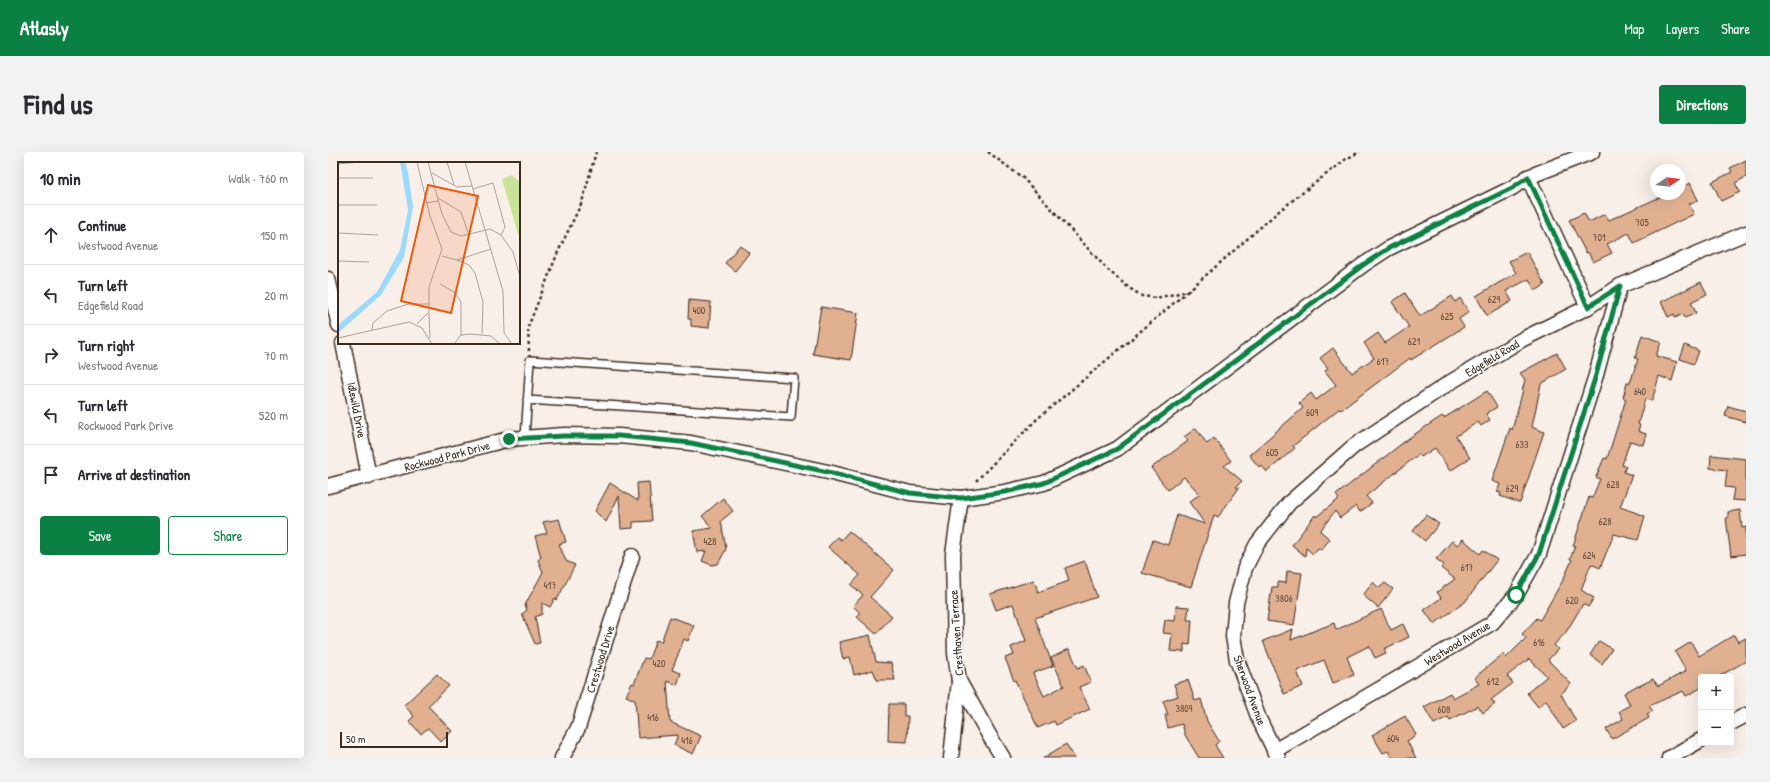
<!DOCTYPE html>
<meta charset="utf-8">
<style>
:root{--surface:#fff;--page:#f2f2f3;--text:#2b2b33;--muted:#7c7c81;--line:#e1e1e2;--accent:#0b8043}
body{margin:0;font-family:"Patrick Hand",sans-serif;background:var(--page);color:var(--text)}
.controls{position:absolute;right:12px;bottom:12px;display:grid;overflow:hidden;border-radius:4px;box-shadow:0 4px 16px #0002}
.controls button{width:36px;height:36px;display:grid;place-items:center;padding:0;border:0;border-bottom:1px solid var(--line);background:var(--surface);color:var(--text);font:20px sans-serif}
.compass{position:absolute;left:1322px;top:12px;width:36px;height:36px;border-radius:50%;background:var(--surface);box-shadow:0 4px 16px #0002;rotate:77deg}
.scale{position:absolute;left:12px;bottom:10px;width:108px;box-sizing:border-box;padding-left:4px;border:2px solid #3b2a1e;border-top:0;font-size:11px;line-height:14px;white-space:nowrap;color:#3b2a1e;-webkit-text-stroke:3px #fff;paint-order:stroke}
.stop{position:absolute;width:12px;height:12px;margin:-9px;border:3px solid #0b8043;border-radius:50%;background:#fff}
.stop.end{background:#0b8043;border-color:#fff;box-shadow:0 1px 4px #0008}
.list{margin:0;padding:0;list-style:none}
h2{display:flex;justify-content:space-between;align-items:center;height:52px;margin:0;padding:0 16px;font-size:17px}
h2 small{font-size:13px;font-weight:400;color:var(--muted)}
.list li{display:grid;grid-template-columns:26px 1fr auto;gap:12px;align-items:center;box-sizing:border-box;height:60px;padding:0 16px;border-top:1px solid var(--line)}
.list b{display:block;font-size:15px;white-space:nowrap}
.list p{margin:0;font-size:13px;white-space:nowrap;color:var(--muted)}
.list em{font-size:13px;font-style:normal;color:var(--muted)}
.actions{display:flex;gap:8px;padding:12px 16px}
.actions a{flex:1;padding:9px 0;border:1px solid var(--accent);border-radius:4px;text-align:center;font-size:14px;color:var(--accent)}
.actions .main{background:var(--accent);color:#fff}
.icon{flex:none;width:22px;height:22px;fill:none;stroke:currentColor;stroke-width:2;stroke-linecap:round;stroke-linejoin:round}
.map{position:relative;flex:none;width:1418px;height:606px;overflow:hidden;border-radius:4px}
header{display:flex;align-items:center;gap:24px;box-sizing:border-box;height:56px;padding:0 20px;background:var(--accent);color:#fff}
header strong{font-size:19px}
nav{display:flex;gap:22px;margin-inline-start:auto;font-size:14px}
.intro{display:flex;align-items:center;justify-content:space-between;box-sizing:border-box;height:96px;padding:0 24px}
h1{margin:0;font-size:28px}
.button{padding:10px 18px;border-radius:4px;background:var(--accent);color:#fff;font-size:14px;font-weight:700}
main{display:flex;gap:24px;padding:0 24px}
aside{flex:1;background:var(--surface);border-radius:4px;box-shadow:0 4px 16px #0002}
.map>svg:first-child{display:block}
.building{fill:#e0b091;stroke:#3b2a1e}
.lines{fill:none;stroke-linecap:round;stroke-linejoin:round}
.service-casing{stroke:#3b2a1e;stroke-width:10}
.minor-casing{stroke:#3b2a1e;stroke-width:17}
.path{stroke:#3b2a1e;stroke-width:2.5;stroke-dasharray:3 3;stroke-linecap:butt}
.service{stroke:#fff;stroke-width:7}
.minor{stroke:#fff;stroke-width:14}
.route{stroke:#0b8043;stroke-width:5}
.labels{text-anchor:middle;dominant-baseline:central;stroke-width:3;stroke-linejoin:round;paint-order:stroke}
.number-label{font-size:10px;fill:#644c3b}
.street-label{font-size:12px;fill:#3b2a1e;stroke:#fff}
.inset-road{fill:none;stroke:#ada098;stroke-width:1}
.view{fill:#e8590c;fill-opacity:0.15;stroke:#e8590c;stroke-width:2}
.inset-edge{fill:none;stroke:#3b2a1e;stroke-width:2}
</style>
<header>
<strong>Atlasly</strong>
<nav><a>Map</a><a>Layers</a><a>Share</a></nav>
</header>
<div class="intro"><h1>Find us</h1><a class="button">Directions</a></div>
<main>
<aside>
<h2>10 min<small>Walk · 760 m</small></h2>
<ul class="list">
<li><svg class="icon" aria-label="ahead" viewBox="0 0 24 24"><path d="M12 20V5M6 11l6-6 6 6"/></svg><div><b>Continue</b><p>Westwood Avenue</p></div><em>150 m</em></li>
<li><svg class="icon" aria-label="left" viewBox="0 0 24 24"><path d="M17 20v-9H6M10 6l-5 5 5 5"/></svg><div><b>Turn left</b><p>Edgefield Road</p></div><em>20 m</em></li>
<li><svg class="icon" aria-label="right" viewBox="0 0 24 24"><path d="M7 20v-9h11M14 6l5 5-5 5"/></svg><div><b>Turn right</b><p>Westwood Avenue</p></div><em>70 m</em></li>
<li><svg class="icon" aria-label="left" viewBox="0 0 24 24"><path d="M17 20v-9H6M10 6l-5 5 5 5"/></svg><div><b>Turn left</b><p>Rockwood Park Drive</p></div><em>520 m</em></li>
<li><svg class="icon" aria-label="arrive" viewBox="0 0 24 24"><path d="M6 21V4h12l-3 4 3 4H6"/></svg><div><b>Arrive at destination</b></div></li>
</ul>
<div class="actions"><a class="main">Save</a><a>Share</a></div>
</aside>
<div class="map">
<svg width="1418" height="606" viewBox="0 0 1418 606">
<rect width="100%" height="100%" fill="#f9efe9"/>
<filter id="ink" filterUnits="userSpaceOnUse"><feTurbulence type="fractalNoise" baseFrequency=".025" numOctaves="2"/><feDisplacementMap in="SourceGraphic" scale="8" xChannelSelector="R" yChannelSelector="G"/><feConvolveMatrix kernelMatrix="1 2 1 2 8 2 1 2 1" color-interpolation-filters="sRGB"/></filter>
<g filter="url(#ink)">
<g class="building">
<polygon points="1418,8 1418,25 1407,31 1412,40 1393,49 1384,30 1404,20 1402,16"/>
<polygon points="1362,31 1370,48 1361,52 1366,62 1306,91 1301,81 1279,92 1284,101 1265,110 1260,100 1258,101 1241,68 1256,61 1261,70 1277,62 1281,68 1339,42 1352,42 1352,36"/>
<polygon points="412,93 421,101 407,119 397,111"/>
<polygon points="1199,100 1217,133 1207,139 1201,127 1178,139 1184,149 1159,164 1148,144 1188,121 1181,109"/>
<polygon points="1373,130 1379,142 1363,150 1368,161 1357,166 1355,162 1347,166 1346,162 1340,165 1333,150"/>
<polygon points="1077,141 1092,164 1124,144 1127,150 1132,146 1141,160 1131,167 1136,175 1083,208 1082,206 1013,258 1012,256 965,294 967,296 939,320 933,313 931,315 921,303 975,256 971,251 983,241 988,248 1008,233 997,219 1000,216 992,206 1005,196 1024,221 1046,206 1036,191 1050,181 1057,191 1081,175 1064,150"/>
<polygon points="361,148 383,150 381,176 363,174 363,167 360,167"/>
<polygon points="493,155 530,161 523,208 485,202"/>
<polygon points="1314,183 1333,190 1328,204 1349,210 1344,229 1331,224 1324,249 1317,247 1310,272 1312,273 1310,279 1318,282 1315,293 1302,289 1294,313 1298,314 1296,320 1304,323 1292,355 1317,364 1310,388 1286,382 1272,416 1263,412 1253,438 1266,446 1260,455 1255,452 1238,480 1226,493 1230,497 1220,508 1243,532 1233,542 1248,569 1235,577 1218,548 1210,555 1199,541 1219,524 1201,507 1179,524 1185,531 1163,548 1167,552 1155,561 1150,554 1122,568 1120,565 1106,572 1096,555 1122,541 1125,546 1151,532 1146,526 1175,502 1178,506 1198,486 1194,482 1209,466 1212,468 1235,428 1244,408 1242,407 1247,394 1245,394 1261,345 1264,346 1272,327 1268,325 1276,306 1279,307 1298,247 1295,246 1299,231 1302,231 1310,207 1307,206"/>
<polygon points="1357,193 1371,199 1366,212 1352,207"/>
<polygon points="1229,201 1238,217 1213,232 1204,275 1216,280 1192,351 1172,344 1173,341 1169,340 1172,332 1164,329 1182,276 1184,278 1195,238 1194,239 1197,228 1192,221"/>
<polygon points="1159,239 1169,255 1158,262 1162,268 1153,274 1150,270 1128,284 1142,306 1122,319 1107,296 1093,305 1091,302 1038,344 1044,351 1032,360 1028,354 1012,366 1007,359 992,379 1002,387 993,398 990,396 985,402 978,396 977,404 964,393 987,363 988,365 1011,347 1008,343 1081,286 1114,264 1116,266"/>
<polygon points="1400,254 1418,259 1418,270 1397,264"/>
<polygon points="868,276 879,292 886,286 903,309 896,314 914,329 908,335 911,336 890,365 886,363 863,435 814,421 825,388 840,393 849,363 877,372 861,350 872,342 856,325 840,338 823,316 860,289 856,285"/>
<polygon points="1383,303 1418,307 1418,349 1404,348 1406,336 1397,335 1399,318 1382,316"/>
<polygon points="321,330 324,369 305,370 305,376 293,377 291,344 278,370 267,359 282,331 310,349 309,331"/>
<polygon points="395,346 405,359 393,369 398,397 390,412 384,413 374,409 378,399 369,400 365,379 384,376 374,364"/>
<polygon points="1412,358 1414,376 1418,375 1418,402 1403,404 1398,366 1400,366 1400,360"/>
<polygon points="1098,363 1111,372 1097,389 1085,379"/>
<polygon points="231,367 238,390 231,392 238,409 247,413 229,448 227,446 222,455 214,451 214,462 207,465 212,491 207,492 194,462 199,458 197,453 215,420 210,408 213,405 207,384 219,381 215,370"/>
<polygon points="521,379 566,418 542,445 564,464 548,482 529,465 532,461 525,454 535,443 523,433 532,423 500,395 509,385 513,388"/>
<polygon points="1135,387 1152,402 1155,398 1169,408 1137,450 1106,472 1096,458 1113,446 1109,440 1127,427 1113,416 1116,413 1108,407 1124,389 1130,393"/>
<polygon points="757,409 769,445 707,466 725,514 705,521 716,544 736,534 723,506 741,497 750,516 756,513 763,530 751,535 762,557 728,573 726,569 710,576 687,528 686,529 677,506 686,503 683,495 698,489 685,452 668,458 662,442 706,428 710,440 741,429 737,416"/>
<polygon points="959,419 974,421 966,473 939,469 944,435 950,435 950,430 958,431"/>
<polygon points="1045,430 1051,436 1057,431 1065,437 1050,456 1035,443"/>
<polygon points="848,454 861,455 859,468 864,468 862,493 856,492 856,500 842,499 844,482 835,481 837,468 847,469"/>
<polygon points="1053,457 1063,478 1075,472 1081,485 1056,497 1058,501 1047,506 1041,494 1019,505 1026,523 1005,531 996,508 969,519 975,534 956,542 935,489 965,477 963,488 1006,471 1008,478"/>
<polygon points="342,465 366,473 360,489 356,487 344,518 353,521 349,533 339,529 342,570 373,584 365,602 346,593 350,583 310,586 307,548 298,544 304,531 306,532 316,506 321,507 328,488 333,490"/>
<polygon points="542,483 548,510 563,511 567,528 549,528 545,518 526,523 522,505 515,507 511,490"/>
<polygon points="1406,483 1410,490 1418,486 1418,509 1390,525 1373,525 1373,536 1358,544 1355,539 1321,554 1325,559 1319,562 1321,566 1284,587 1278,577 1295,567 1291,559 1302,553 1296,541 1310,533 1311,534 1325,527 1330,534 1358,519 1347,500 1363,490 1371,504"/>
<polygon points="1271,489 1284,497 1274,512 1262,503"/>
<polygon points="109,522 121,534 100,554 124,579 113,590 100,576 93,582 81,569 86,564 76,553"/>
<polygon points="860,528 867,549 873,547 879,569 891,589 887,593 895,606 871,606 857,583 854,572 840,576 837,563 840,563 835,549 850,544 846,532"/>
<polygon points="561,552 576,552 576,564 580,564 579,590 560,589"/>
<polygon points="1077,564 1088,583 1079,589 1088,606 1064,606 1060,599 1055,601 1044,583"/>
<polygon points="738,592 747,606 715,606"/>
</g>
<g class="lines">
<g class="service-casing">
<polyline id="service" points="197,286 202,208 466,226 463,265 199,248"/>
</g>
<g class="minor-casing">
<g id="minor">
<polyline points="1200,25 1260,155"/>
<polyline points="0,127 11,173"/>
<polyline points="15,191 41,325"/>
<polyline points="0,334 181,287 236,283 291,284 363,291 500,320 582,341 633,346 677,340 716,331 789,297 1035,113 1061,96 1184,36 1200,25 1264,0"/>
<polyline points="633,346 625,402 627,501 631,529 661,583 675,606"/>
<polyline points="1403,571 1418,563"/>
<polyline points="946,599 1164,471 1188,443 1211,402 1268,223 1292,134"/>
<polyline points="234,606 250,576 304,404"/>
<polyline points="623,606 631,529"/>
<polyline points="950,606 931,567 909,508 905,484 908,451 917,416 929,392 961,351 1026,294 1121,231 1195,187 1260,155 1292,134 1418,81"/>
<polyline points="1341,606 1373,588"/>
</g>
</g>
<g class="path">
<polyline points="660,0 695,26 779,117 801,136 814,144 828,146 860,139 951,59 1018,7 1032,0"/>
<polyline points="201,199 200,175 230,100 254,50 268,0"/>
<polyline points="648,329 708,268 860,139"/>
</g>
<use href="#service" class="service"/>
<use href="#minor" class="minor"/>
</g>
</g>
<g class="lines" filter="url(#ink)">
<polyline class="route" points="181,287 236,284 291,284 363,291 500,320 582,341 633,346 677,340 716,331 789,297 1035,113 1061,96 1184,36 1200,25 1260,155 1292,134 1268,223 1211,402 1188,443"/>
</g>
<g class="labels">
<g class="number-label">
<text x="1314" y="70">705</text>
<text x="1271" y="85">701</text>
<text x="1166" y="147">629</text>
<text x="371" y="158">400</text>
<text x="1119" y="164">625</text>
<text x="1086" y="189">621</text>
<text x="1055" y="209">617</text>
<text x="1312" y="239">640</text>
<text x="984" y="260">609</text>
<text x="1194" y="292">633</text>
<text x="944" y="300">605</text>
<text x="1285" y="332">628</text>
<text x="1184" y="336">629</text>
<text x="1277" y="369">628</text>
<text x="382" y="389">428</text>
<text x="1261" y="403">624</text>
<text x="1139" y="415">617</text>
<text x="222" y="433">417</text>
<text x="956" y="446">3806</text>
<text x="1244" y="448">620</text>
<text x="1211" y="490">616</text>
<text x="331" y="511">420</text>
<text x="1165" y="529">612</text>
<text x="856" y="556">3809</text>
<text x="1116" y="557">608</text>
<text x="325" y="565">416</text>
<text x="1065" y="586">604</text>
<text x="359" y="588">416</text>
</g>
<g class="street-label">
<text transform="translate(1164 206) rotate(-31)">Edgefield Road</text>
<text transform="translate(29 258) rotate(79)">Idlewild Drive</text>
<text transform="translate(119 304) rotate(-15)">Rockwood Park Drive</text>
<text transform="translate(628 481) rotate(-94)">Cresthaven Terrace</text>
<text transform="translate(1129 491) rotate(-31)">Westwood Avenue</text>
<text transform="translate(272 507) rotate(-73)">Crestwood Drive</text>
<text transform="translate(922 538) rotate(70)">Sherwood Avenue</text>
</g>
</g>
<g transform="translate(10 10)">
<rect width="182" height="182" fill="#f9efe9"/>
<path d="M 174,13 L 182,20 L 182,79 L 164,17 Z" fill="#c8e299"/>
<path d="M 62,0 L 67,0 L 70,10 L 75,45 L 66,95 L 43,133 L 0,171 L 0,163 L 39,130 L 62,88 L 70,48 Z" fill="#9cdafd"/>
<path class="inset-road" d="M 79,0 L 92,54 L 104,87 L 91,125 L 91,150 L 79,162M 90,0 L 104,52 L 113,70 L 123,74 L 152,67 L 163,73M 109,0 L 116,23M 127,0 L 165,129 L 166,171 L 174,182M 0,2 L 22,0M 94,11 L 119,25 L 134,24M 0,16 L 35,16M 135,27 L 155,21 L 167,65 L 163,73 L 175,90 L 182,115M 100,36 L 123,50 L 131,73M 88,41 L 100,39M 0,43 L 39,43M 0,71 L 40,73M 104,94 L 119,98 L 153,87M 119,98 L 131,103 L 137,111 L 145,140 L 144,172M 0,99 L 31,100M 102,122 L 116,130 L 123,140 L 123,173M 91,151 L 92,176M 34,168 L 35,161 L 49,149 L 70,142 L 91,142M 0,176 L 71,160 L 84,166 L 94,182M 116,182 L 123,173 L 132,172 L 153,174 L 162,182"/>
<path class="view" d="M 90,23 L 140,34 L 113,151 L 63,139 Z"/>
<rect width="182" height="182" class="inset-edge"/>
</g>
</svg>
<div class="controls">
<button>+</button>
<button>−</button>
</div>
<svg class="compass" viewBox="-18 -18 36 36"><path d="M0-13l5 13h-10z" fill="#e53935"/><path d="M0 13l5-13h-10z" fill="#7c7c81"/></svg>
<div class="scale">50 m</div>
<div class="stop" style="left:1188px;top:443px"></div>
<div class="stop end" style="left:181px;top:287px"></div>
</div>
</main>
